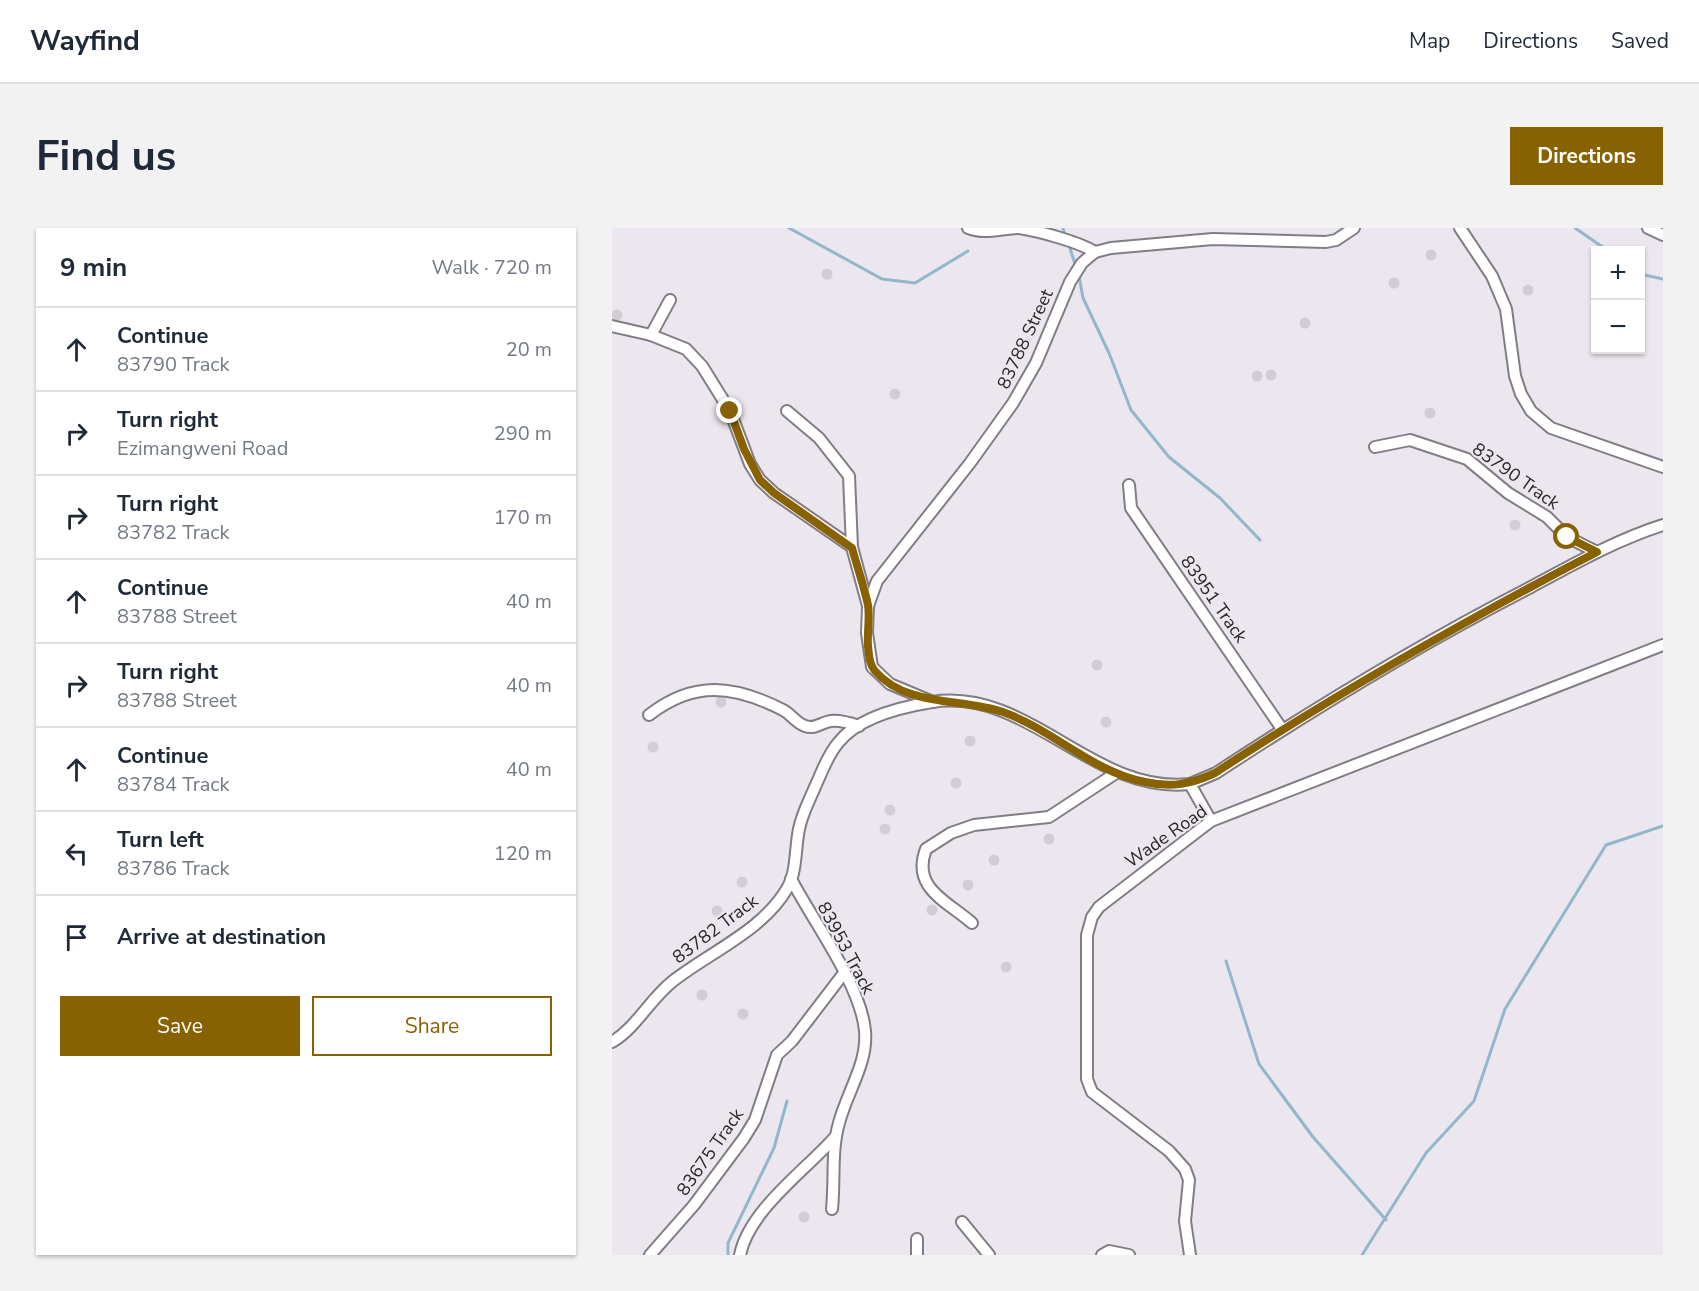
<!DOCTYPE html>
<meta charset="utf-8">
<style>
:root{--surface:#fff;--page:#f2f2f3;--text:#1f2937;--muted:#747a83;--line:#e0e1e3;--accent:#886200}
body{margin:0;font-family:"Nunito Sans",sans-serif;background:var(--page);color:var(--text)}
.controls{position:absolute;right:18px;top:18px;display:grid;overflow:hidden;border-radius:0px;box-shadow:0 2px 4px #0004}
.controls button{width:54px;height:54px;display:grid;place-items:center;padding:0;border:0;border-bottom:2px solid var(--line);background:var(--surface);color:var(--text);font:30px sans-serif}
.stop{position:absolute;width:18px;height:18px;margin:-14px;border:4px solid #886200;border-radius:50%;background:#fff}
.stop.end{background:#886200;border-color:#fff;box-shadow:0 2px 6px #0008}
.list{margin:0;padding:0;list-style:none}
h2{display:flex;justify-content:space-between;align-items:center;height:78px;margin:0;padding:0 24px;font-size:26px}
h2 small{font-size:20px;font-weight:400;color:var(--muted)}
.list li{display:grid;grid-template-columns:39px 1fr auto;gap:18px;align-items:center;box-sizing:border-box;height:84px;padding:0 24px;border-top:2px solid var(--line)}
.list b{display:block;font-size:22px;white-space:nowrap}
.list p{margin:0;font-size:20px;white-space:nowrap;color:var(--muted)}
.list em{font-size:20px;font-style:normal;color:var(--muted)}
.actions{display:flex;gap:12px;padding:18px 24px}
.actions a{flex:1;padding:14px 0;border:2px solid var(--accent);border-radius:0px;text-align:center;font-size:21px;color:var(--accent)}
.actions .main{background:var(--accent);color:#fff}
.icon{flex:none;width:33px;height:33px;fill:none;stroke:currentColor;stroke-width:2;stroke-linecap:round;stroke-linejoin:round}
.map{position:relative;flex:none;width:1051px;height:1027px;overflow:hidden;border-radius:0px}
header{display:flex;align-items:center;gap:36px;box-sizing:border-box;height:84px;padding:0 30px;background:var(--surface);border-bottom:2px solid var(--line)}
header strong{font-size:28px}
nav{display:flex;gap:33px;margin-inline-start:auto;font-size:21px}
.intro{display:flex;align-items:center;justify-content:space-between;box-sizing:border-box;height:144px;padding:0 36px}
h1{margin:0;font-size:42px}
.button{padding:15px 27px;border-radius:0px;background:var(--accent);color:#fff;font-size:21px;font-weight:700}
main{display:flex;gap:36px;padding:0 36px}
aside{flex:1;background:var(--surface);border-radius:0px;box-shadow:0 2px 4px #0004}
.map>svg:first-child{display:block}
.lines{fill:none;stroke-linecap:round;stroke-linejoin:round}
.stream{stroke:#92b6ca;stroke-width:3}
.building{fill:#d2cdd5}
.street-casing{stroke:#827d84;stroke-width:14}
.street{stroke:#fff;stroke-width:10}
.route{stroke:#886200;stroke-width:8}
.labels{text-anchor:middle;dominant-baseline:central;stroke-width:4.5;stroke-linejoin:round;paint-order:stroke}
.street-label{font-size:18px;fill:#272628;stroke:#ece7ef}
</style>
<header>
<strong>Wayfind</strong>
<nav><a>Map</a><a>Directions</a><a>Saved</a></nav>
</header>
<div class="intro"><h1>Find us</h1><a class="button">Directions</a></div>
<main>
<aside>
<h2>9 min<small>Walk · 720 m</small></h2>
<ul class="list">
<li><svg class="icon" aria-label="ahead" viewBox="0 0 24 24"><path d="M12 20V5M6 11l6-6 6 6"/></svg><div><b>Continue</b><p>83790 Track</p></div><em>20 m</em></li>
<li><svg class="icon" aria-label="right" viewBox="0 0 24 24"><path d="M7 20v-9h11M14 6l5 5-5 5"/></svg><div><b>Turn right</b><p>Ezimangweni Road</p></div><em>290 m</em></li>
<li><svg class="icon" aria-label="right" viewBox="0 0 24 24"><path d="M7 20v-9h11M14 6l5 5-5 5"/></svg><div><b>Turn right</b><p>83782 Track</p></div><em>170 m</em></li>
<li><svg class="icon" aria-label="ahead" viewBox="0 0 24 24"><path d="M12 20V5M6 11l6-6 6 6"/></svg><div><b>Continue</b><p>83788 Street</p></div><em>40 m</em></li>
<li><svg class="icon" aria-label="right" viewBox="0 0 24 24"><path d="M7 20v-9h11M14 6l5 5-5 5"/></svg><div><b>Turn right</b><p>83788 Street</p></div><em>40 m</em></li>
<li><svg class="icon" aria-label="ahead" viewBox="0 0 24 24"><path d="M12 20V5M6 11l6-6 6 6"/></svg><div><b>Continue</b><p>83784 Track</p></div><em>40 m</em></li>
<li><svg class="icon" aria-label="left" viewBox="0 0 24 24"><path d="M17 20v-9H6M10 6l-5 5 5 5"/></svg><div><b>Turn left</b><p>83786 Track</p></div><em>120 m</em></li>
<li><svg class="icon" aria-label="arrive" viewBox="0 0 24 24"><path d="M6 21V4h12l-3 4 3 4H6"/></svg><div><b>Arrive at destination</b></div></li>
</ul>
<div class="actions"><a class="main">Save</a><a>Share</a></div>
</aside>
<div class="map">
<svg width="1051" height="1027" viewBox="0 0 1051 1027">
<rect width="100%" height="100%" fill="#ece7ef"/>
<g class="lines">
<g class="stream">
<polyline points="177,0 270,51 303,55 356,23"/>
<polyline points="451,0 453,8"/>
<polyline points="963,0 995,22"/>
<polyline points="457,17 464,39"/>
<polyline points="1028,46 1051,51"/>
<polyline points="467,48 471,70 497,125 519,182 557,229 608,270 648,312"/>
<polyline points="614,733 647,836 701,909 774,992"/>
<polyline points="116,1027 116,1015 162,920 175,873"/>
<polyline points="750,1027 814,925 862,873 893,781 994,617 1051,598"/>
</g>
</g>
<g class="building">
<circle cx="819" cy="27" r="5.5"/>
<circle cx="215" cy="46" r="5.5"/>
<circle cx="782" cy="55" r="5.5"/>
<circle cx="916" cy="62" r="5.5"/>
<circle cx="5" cy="87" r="5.5"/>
<circle cx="693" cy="95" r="5.5"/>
<circle cx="659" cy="147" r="5.5"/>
<circle cx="645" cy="148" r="5.5"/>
<circle cx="283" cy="166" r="5.5"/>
<circle cx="818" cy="185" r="5.5"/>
<circle cx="903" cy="297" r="5.5"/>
<circle cx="485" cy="437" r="5.5"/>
<circle cx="109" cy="474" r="5.5"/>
<circle cx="494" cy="494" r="5.5"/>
<circle cx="358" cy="513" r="5.5"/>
<circle cx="41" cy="519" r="5.5"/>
<circle cx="344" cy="555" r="5.5"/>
<circle cx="278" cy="582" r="5.5"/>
<circle cx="273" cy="601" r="5.5"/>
<circle cx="437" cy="611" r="5.5"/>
<circle cx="382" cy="632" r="5.5"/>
<circle cx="130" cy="654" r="5.5"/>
<circle cx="356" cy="657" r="5.5"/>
<circle cx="320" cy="682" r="5.5"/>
<circle cx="105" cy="683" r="5.5"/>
<circle cx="394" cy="739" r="5.5"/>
<circle cx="90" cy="767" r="5.5"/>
<circle cx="131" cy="786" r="5.5"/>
<circle cx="192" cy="989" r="5.5"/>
</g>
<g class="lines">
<g class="street-casing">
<g id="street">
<path d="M 356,0 C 373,7 390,0 407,0 C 427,3 467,14 483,24"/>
<polyline points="848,0 880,48 894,81 903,148 909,166 919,183 939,200 1051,239"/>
<polyline points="1036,0 1051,7"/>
<polyline points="58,72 39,107 74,121 90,138 118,183 138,236 148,252 162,265 240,319"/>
<polyline points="0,98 39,107"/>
<polyline points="175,183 207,210 237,248 240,319 256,378"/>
<polyline points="763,219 798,212 855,231 896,265 935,289 955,309 985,324"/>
<polyline points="517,257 519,280 670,501"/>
<polyline points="321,474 278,456 260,439 255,405 256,378 265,353 358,235 401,175 424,135 458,54 470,35 483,24 499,20 601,11 714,14 724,12 742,0"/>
<path d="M 37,487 C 82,452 122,457 171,482 C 179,486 184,495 193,498 C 203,502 210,494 219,493 C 228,492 238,495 247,498"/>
<path d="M 599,593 L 578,556 L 604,545 C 706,478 810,415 919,359 C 962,336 1004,312 1051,297"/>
<path d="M 179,651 C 201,693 249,757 253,803 C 256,835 235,864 227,895 C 219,922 223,953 220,981"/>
<path d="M 360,695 C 335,673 299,660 314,621 L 339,605 L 362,597 L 437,589 L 504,545"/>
<path d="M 0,814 C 24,800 38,771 61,753 C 98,724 152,702 176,659 C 185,642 183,620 187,601 C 190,586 197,573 203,559 C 210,544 215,528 226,515 C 246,489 289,479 320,474 C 417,459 481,567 578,556"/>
<polyline points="350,994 377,1027"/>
<polyline points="38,1027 82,977 132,910 143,892 165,827 180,813 232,745"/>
<path d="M 128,1027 C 137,982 194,942 223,909"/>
<polyline points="305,1027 305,1011"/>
<polyline points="490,1027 497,1023 517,1027"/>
<polyline points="578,1027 573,993 577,952 573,941 557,923 480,864 475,851 475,707 480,689 487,679 599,593 1051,417"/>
</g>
</g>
<use href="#street" class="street"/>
</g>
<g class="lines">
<path class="route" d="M 118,183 L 132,221 L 148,252 L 162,265 L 240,320 C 245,338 252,358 256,377 C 258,390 255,404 256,418 C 257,427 257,436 263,443 C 294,479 350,470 391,484 C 441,502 481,544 533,554 C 560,560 579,556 603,545 C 727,464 854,392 985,324 L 955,309"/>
</g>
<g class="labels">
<g class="street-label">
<text transform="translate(413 111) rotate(-65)">83788 Street</text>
<text transform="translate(904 248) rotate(35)">83790 Track</text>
<text transform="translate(602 371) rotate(55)">83951 Track</text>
<text transform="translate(554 608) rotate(-35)">Wade Road</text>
<text transform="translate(103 701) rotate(-37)">83782 Track</text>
<text transform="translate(234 720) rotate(62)">83953 Track</text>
<text transform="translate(98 924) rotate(-55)">83675 Track</text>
</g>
</g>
</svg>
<div class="controls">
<button>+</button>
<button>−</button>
</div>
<div class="stop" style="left:955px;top:309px"></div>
<div class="stop end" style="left:118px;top:183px"></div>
</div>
</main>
